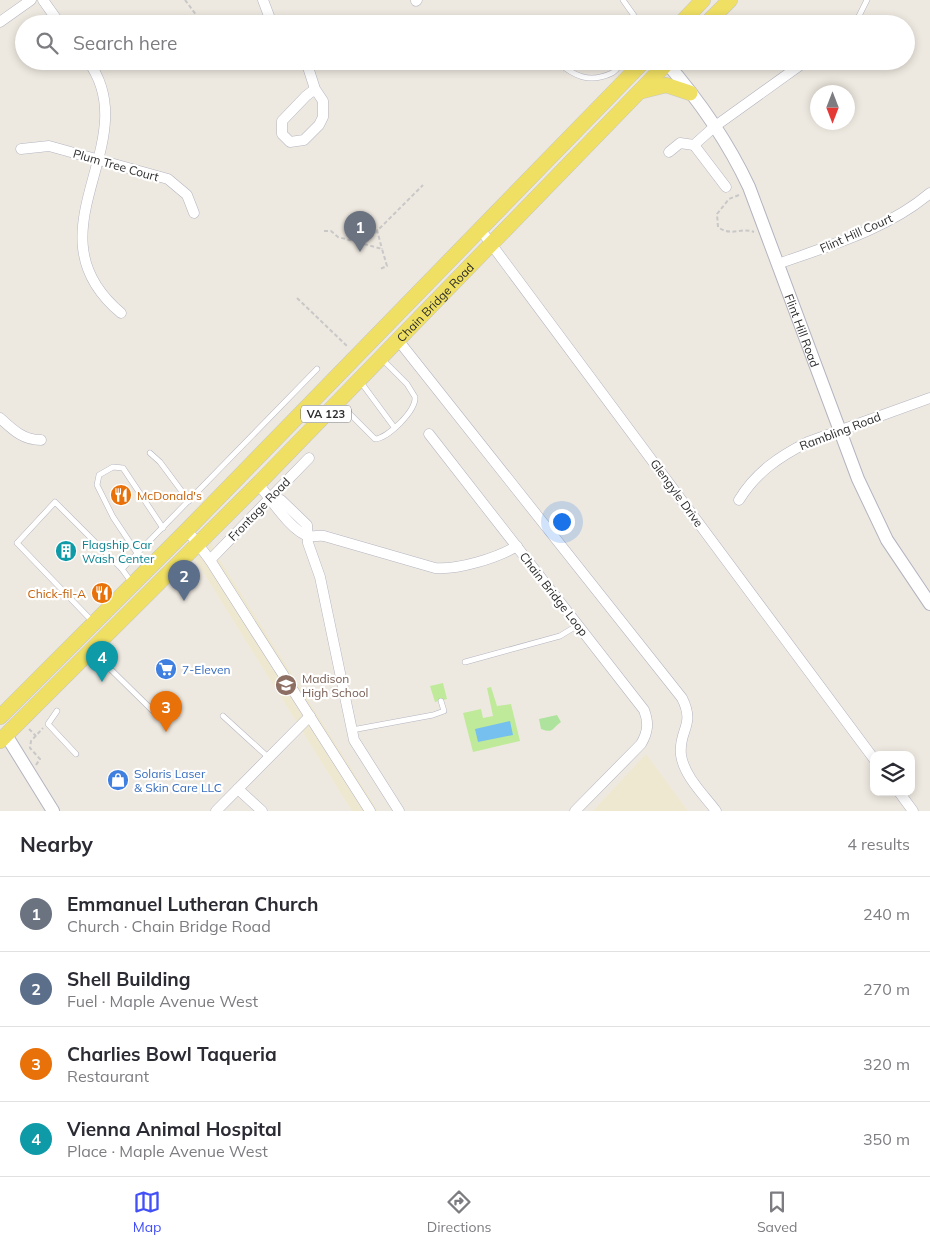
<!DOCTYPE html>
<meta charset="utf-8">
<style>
:root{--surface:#fff;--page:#f2f2f3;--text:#2b2b33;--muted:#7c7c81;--line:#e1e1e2;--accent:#4350f8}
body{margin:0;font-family:Mulish,sans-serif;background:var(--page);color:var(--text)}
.controls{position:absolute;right:15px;bottom:15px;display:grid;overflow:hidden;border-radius:10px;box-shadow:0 2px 8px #0003}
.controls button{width:45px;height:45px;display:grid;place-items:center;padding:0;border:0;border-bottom:1px solid var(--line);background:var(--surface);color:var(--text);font:25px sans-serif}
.compass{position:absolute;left:810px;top:85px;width:45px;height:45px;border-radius:50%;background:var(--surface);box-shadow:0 2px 8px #0003;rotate:180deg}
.you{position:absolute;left:561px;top:521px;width:18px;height:18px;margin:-12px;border:4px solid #fff;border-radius:50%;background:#1a73e8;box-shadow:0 0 0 8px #1a73e833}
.badge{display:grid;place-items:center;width:32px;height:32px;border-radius:50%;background:var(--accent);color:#fff;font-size:16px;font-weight:700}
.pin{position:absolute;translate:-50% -41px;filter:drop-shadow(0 1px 2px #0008)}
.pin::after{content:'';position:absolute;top:26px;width:18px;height:15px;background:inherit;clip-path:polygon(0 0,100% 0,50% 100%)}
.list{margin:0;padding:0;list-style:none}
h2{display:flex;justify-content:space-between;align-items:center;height:65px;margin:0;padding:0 20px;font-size:21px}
h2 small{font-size:16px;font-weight:400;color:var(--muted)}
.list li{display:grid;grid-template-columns:32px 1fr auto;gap:15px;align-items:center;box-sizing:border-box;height:75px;padding:0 20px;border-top:1px solid var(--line)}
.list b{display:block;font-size:19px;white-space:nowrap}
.list p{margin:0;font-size:16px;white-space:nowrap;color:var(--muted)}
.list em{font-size:16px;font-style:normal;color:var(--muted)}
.icon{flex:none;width:28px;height:28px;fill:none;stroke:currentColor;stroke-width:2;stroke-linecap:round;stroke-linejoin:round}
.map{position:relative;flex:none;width:930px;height:811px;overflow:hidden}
.search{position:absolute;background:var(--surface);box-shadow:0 2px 8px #0003;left:15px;right:15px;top:15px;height:55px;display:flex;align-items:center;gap:12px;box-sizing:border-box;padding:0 18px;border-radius:28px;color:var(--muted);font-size:19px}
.sheet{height:365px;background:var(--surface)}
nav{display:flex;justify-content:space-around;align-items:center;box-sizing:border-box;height:70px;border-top:1px solid var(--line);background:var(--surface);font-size:14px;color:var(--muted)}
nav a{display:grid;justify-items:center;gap:2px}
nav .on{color:var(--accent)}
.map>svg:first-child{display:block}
.education{fill:#efe8d0}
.green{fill:#ade39d}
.pitch{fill:#bfea99}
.water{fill:#75c0ee}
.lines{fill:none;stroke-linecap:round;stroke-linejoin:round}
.service-casing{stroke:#b3b4c0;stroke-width:6}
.minor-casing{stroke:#b3b4c0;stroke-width:11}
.tertiary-casing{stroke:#b3b4c0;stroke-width:14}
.primary-casing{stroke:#c8c8c8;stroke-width:16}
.path{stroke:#c8c8c8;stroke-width:2;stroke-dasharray:4 2.5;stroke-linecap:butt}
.service{stroke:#fff;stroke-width:5}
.minor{stroke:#fff;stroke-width:10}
.tertiary{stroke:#fff;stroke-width:12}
.primary{stroke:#efdf63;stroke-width:15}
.labels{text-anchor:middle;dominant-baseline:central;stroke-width:4.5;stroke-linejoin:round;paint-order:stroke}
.shield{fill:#fff;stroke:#6c6c6c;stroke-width:1}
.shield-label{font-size:11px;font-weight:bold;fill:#2d2d2d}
.street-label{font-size:12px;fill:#2d2d2d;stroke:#fff}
.food-label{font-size:12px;fill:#c56008;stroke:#fff;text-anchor:start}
.culture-label{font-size:12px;fill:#0d838f;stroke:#fff;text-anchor:start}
.shop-label{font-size:12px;fill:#366cbe;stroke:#fff;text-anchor:start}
.education-label{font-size:12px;fill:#785e54;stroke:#fff;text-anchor:start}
</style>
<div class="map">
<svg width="930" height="811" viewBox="0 0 930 811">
<rect width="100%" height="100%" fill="#eee9e0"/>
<g class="education">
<polygon points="212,541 213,549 378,811 352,811 195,559"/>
<polygon points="646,754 688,811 593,811"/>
</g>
<path class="green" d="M 557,715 L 561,722 C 552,728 554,734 541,729 L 539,719 Z"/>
<g class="pitch">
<polygon points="443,683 447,699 435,702 430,686"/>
<polygon points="491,687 497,706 511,704 520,741 473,752 463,713 481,709 483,718 493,716 487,688"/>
</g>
<polygon class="water" points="510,721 513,735 478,742 475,729"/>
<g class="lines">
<g class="service-casing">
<g id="service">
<polyline points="623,0 640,24"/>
<polyline points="855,24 867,0"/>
<path d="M 556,61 C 574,76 589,84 612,73 C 616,71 620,65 623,61"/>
<polyline points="360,381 394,427"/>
<path d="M 340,404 L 375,439 C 388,438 416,411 415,397 L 407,384 L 383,360"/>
<polyline points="150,453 160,462 189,501"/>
<polyline points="137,553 113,517 97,485 99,475 113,467 123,468 163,528"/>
<polyline points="132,583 122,569 317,369"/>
<polyline points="93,622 17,543 55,502 122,569"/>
<polyline points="92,651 154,712"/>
<polyline points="465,662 560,636 578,625"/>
<polyline points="57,711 48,724 76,754"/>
<polyline points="223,716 268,757"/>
<polyline points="352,730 433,715 444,711 441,701"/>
</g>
</g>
<g class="minor-casing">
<g id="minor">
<polyline points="43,0 60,24"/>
<polyline points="263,0 272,24"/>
<polyline points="416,1 417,0"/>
<polyline points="0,22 31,0"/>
<path d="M 88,61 C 148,143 24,232 121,313"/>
<polyline points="306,61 315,89 323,101 323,117 319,125 304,140 290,142 282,134 282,121 306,96 315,89"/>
<polyline points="694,145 726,187"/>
<polyline points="21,149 49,146 168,179 187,195 194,213"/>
<polyline points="669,152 680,143 694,145 714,127 806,61"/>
<polyline points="480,229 874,759"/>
<path d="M 778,264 C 828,246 888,229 930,193"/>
<path d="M 398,340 L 682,698 C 696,726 678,730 681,755 C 684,776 704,795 716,811"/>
<path d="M 0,418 C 13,430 23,440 41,440"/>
<path d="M 429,434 L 644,710 C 649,723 648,732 641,744 L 575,811"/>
<path d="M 258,484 C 269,496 292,533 309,536 C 314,537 319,535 324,536 L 435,568 C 458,570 497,558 517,546"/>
<polyline points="271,497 281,500 307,525 308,543 320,577 354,740 399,811"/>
<path d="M 739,500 C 756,472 780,456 808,442 L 930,398"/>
<polyline points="187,530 210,560 370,811"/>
<polyline points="210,560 309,458"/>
<polyline points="238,789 262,811"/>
<polyline points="899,792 913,811"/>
<polyline points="216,811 310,716"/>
</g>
</g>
<g class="tertiary-casing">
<g id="tertiary">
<path id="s1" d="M 665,61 C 698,99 728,142 749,187 L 858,479 L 887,540 L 930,604"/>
<polyline points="6,735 53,811"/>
</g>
</g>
<g class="primary-casing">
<g id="primary">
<polyline points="680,24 703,0"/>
<polyline points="706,24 730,0"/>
<polyline points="642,91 666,85 690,93"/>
<polyline points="0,717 187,530 644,61"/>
<path id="s2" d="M 0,741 L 258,484 L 669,61"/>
</g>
</g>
<g class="path">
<polyline points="185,0 203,24"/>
<path d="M 739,195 L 729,199 L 717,214 L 718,227 C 731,237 741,227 754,232"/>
<polyline points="367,221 377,230 382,249"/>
<polyline points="324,231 331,231 338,237 364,244 423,185"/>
<polyline points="364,244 382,249 387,266 380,269"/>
<polyline points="297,298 348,347"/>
<polyline points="29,729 36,736"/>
<polyline points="36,765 40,759 30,748 31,741 43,728"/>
</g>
<use href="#service" class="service"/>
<use href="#minor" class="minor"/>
<use href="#tertiary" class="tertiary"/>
<use href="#primary" class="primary"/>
</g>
<defs>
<g id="restaurant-disc" transform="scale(1.125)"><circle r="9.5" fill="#e8710a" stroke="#fff"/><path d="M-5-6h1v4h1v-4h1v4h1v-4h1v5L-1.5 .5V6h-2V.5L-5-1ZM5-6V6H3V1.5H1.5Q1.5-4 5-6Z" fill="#fff"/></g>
<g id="building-disc" transform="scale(1.125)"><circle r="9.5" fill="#0f9aa8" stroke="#fff"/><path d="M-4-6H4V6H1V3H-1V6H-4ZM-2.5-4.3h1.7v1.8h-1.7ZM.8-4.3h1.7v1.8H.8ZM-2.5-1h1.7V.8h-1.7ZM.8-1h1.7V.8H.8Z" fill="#fff"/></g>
<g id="supermarket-disc" transform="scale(1.125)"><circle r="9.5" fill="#3f7fe0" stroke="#fff"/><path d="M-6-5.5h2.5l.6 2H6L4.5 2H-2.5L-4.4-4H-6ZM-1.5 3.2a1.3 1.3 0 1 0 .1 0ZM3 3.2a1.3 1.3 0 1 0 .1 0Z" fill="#fff"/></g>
<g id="school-disc" transform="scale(1.125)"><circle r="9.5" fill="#8d6e63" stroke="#fff"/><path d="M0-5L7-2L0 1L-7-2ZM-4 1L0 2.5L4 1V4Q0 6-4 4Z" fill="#fff"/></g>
<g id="shop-disc" transform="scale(1.125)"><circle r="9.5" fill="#3f7fe0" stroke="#fff"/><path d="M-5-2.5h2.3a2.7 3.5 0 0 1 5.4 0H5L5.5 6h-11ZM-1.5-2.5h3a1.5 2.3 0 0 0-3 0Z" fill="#fff"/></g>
</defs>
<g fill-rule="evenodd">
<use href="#restaurant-disc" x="121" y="495"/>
<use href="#building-disc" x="66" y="551"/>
<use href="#restaurant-disc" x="102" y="593"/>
<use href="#supermarket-disc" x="166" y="669"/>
<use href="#school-disc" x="286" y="685"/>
<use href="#shop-disc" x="118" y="780"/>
</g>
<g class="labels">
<rect class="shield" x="301" y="405.5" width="50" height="17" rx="4"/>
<g class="shield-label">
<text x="326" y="414">VA 123</text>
</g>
<g class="street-label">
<text transform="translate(116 165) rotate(16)">Plum Tree Court</text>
<text transform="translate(856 233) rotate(-24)">Flint Hill Court</text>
<text stroke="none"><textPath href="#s2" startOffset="618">Chain Bridge Road</textPath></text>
<text stroke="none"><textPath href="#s1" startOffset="305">Flint Hill Road</textPath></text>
<text transform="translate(840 431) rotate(-21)">Rambling Road</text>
<text transform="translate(677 493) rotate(54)">Glengyle Drive</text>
<text transform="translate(259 509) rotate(-46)">Frontage Road</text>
<text transform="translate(554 594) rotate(52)">Chain Bridge Loop</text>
</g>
<g class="food-label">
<text x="137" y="495">McDonald's</text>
<text x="86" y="593" text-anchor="end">Chick-fil-A</text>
</g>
<g class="culture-label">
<text x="82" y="544">Flagship Car<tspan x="82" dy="14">Wash Center</tspan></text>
</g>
<g class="shop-label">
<text x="182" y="669">7-Eleven</text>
<text x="134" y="773">Solaris Laser<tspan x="134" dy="14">&amp; Skin Care LLC</tspan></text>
</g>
<g class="education-label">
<text x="302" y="678">Madison<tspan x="302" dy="14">High School</tspan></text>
</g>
</g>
</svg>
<div class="controls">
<button><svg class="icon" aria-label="layers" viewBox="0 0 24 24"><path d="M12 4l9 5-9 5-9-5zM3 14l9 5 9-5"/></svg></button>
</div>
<svg class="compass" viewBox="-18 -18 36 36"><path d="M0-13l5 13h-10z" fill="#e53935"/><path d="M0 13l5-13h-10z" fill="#7c7c81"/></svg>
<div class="you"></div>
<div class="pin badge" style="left:360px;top:252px;background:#6b7280">1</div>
<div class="pin badge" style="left:184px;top:601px;background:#5c6f8a">2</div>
<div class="pin badge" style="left:166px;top:732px;background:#e8710a">3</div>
<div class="pin badge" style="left:102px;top:682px;background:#0f9aa8">4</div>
<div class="search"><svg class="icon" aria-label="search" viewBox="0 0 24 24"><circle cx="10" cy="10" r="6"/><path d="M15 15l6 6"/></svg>Search here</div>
</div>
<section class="sheet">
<h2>Nearby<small>4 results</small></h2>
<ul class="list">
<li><span class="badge" style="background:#6b7280">1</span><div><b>Emmanuel Lutheran Church</b><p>Church · Chain Bridge Road</p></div><em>240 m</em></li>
<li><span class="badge" style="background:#5c6f8a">2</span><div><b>Shell Building</b><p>Fuel · Maple Avenue West</p></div><em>270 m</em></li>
<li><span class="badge" style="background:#e8710a">3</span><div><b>Charlies Bowl Taqueria</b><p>Restaurant</p></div><em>320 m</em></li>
<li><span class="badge" style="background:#0f9aa8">4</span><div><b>Vienna Animal Hospital</b><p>Place · Maple Avenue West</p></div><em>350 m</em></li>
</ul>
</section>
<nav>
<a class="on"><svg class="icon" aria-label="map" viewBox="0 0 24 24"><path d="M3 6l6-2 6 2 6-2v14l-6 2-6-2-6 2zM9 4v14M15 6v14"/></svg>Map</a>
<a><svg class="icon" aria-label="directions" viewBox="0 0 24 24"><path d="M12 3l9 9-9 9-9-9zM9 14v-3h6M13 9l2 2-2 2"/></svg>Directions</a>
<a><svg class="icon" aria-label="saved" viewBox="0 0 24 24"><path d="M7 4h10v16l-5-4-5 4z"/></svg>Saved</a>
</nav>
